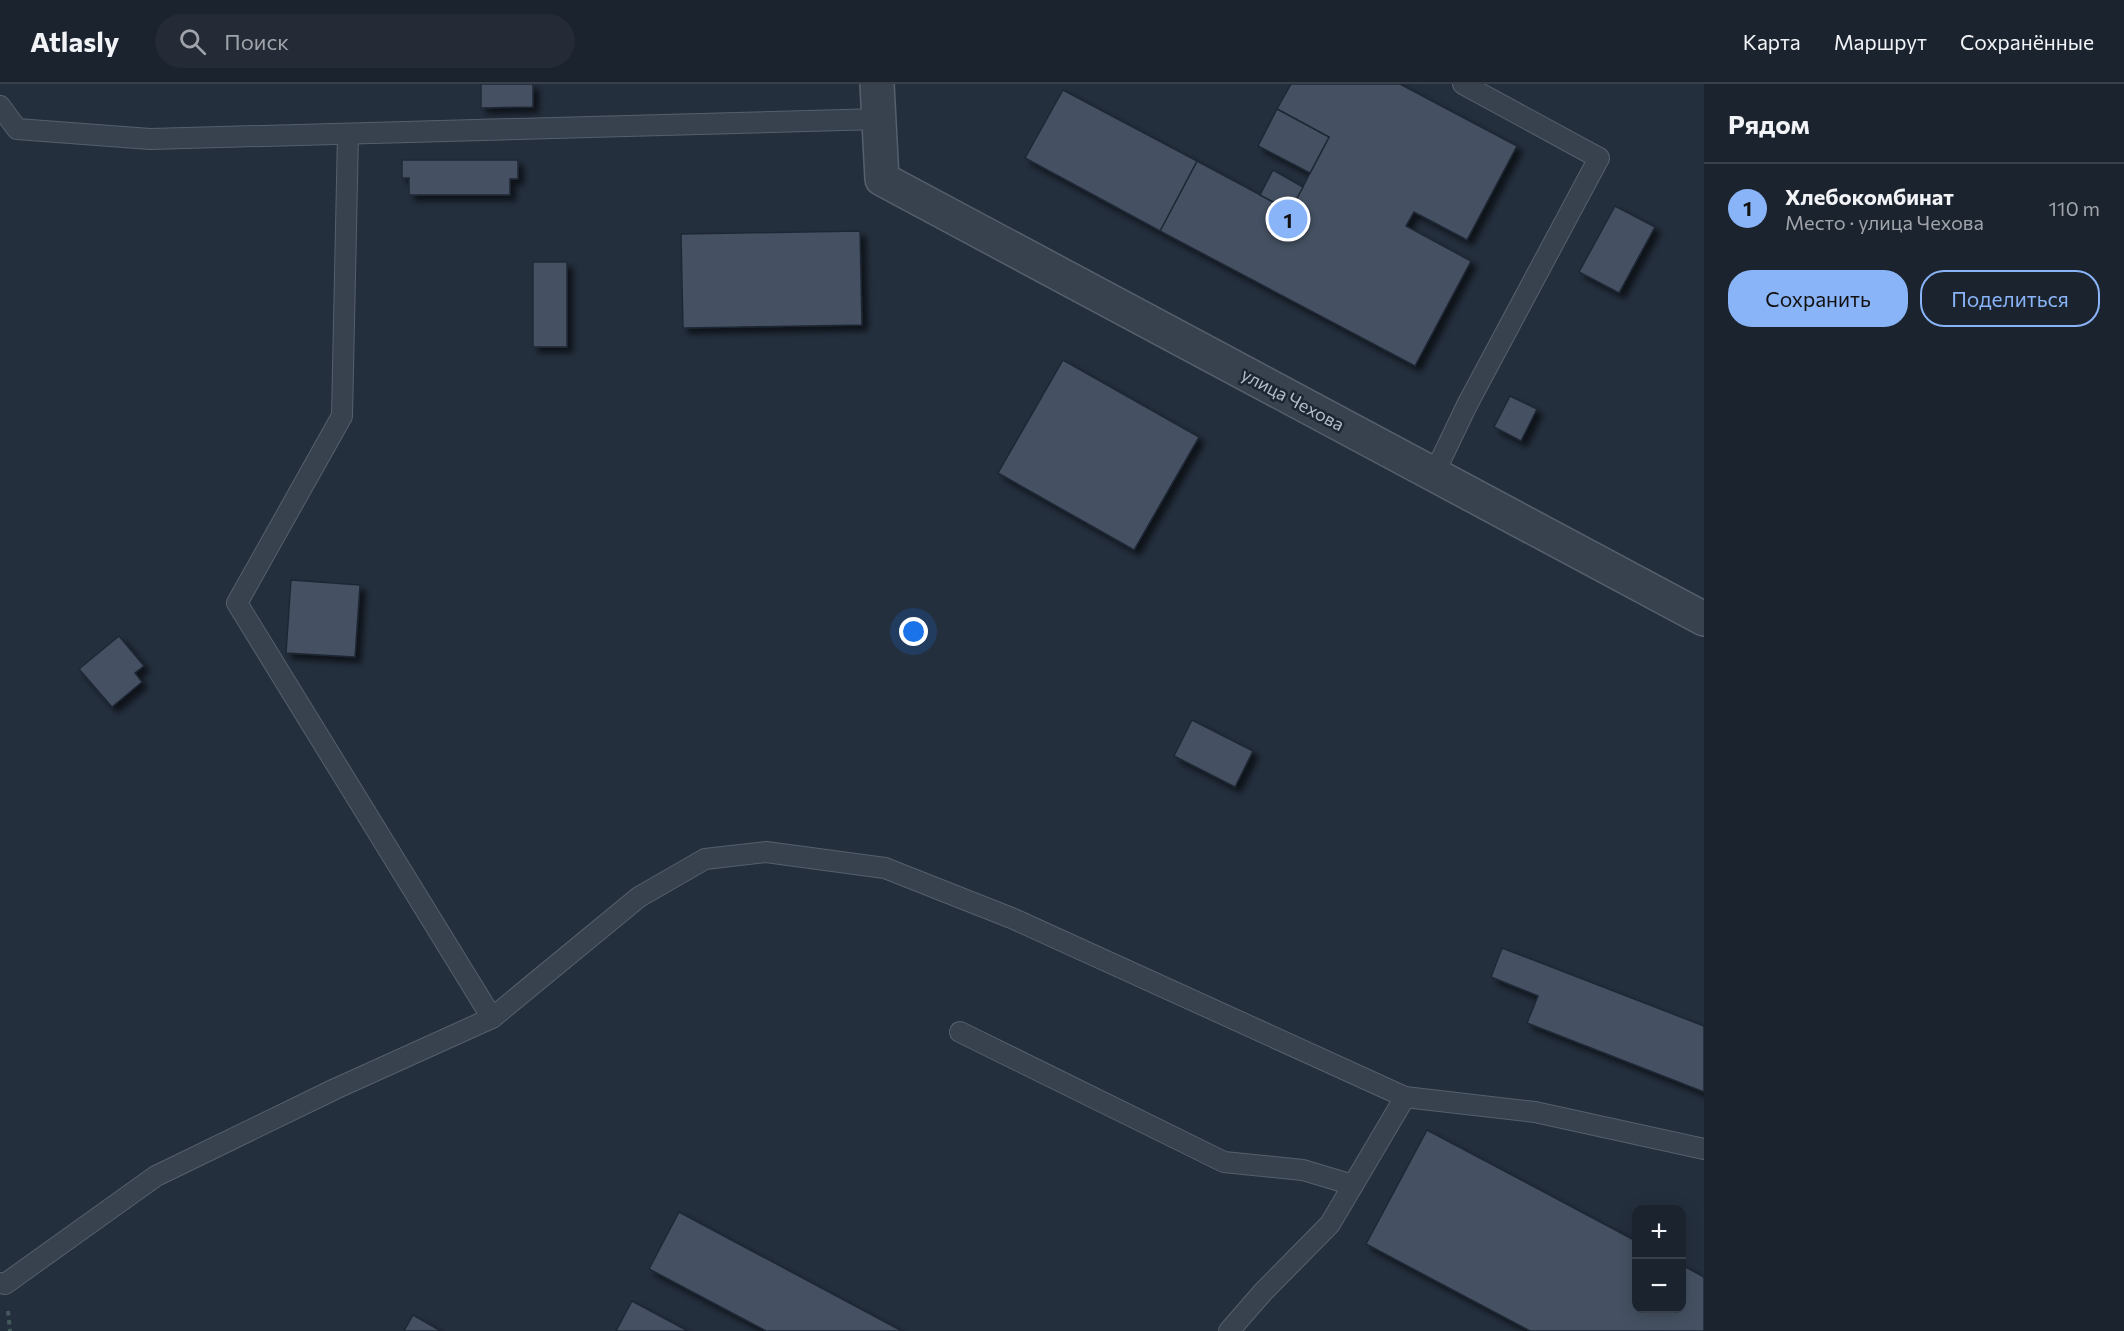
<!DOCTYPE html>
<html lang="ru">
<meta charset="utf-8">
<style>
:root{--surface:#1b232e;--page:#242b36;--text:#f1f3f6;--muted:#a0a4aa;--line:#39404a;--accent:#8ab4f8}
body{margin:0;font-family:Commissioner,sans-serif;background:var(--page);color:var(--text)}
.controls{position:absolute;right:18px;bottom:18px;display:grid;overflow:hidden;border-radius:12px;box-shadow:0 3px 15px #0003}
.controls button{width:54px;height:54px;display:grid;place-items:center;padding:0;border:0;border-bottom:2px solid var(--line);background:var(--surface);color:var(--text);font:30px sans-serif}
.you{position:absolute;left:914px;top:548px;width:21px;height:21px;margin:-15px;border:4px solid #fff;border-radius:50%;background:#1a73e8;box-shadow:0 0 0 9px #1a73e833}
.badge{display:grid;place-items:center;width:39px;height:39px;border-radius:50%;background:var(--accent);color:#111;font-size:20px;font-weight:700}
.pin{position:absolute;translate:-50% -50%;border:3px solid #fff;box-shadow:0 2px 6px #0006}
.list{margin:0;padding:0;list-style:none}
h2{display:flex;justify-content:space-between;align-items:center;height:78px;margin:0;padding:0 24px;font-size:26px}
h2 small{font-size:20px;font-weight:400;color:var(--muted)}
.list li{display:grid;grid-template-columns:39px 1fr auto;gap:18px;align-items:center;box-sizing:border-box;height:90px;padding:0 24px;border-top:2px solid var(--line)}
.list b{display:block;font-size:22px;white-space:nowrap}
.list p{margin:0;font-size:20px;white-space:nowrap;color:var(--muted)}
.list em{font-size:20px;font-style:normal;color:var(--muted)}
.actions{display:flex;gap:12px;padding:18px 24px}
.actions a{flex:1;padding:14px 0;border:2px solid var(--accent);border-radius:24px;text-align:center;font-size:21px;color:var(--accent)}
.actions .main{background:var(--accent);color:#111}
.icon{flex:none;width:33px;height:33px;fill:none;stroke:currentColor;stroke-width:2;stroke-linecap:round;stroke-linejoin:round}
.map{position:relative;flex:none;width:1704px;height:1247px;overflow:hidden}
header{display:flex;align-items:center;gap:36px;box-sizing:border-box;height:84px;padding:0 30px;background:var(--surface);border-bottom:2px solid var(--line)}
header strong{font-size:28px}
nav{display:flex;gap:33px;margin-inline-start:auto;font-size:21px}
.search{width:420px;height:54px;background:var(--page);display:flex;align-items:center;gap:15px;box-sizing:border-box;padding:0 21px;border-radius:33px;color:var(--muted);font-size:22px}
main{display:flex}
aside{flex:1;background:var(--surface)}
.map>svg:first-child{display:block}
.building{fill:#455162;stroke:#1f2835;stroke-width:1.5;filter:url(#shadow)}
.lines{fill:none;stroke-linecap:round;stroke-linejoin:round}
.lane-casing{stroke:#565f6c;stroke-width:22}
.street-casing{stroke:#565f6c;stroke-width:36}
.path{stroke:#44595c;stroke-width:4;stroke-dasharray:4.5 4.5;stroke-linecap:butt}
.lane{stroke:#38414e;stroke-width:20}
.street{stroke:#38414e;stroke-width:33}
.labels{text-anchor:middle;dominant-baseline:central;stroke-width:5;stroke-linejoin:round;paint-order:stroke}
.street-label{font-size:18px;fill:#b4bcc9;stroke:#1d2633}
</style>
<header>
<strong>Atlasly</strong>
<div class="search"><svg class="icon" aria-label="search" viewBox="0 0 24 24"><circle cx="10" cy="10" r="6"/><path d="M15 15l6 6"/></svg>Поиск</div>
<nav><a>Карта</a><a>Маршрут</a><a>Сохранённые</a></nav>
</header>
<main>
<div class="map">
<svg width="1704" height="1247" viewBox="0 0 1704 1247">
<defs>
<filter id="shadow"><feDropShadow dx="5.5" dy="5.5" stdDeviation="3" flood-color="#0009"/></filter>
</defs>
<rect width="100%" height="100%" fill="#242f3e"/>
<g class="building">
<polygon points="481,0 533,0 533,23 481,24"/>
<polygon points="1291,0 1400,0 1517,62 1467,156 1414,128 1406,142 1471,177 1415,282 1160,147 1197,77 1290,127 1329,53 1277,25"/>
<polygon points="1063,6 1197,77 1160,147 1025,74"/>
<polygon points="1277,25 1329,53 1310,89 1258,62"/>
<polygon points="402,76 518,76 518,95 510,95 510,111 409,111 409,94 402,94"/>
<polygon points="1273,86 1303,103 1290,127 1260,111"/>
<polygon points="1615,122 1655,143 1619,209 1579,188"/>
<polygon points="860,147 862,241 683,244 681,150"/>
<rect x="533" y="178" width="34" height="85"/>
<polygon points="1063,276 1199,353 1134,466 998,389"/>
<polygon points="1510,312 1537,325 1521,357 1494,343"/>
<polygon points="291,496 360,501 355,573 286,569"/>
<polygon points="119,552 144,582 135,589 142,598 112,623 79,585"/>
<polygon points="1192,636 1253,667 1235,703 1174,672"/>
<polygon points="1502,864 1704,942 1704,1008 1527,939 1538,912 1491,893"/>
<polygon points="1427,1046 1636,1157 1636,1224 1682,1224 1682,1181 1704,1193 1704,1247 1530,1247 1366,1160"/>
<polygon points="679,1128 902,1247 766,1247 649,1185"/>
<polygon points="632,1217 688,1247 616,1247"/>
<polygon points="413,1231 441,1247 404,1247"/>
</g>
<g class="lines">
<g class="lane-casing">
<g id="lane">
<polyline points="0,22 17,45 150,55 879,35"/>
<polyline points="348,50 342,332 237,519 492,934"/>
<polyline points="1434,390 1467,321 1599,74 1463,0"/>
<polyline points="960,948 1224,1078 1303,1086 1353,1101"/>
<polyline points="0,1199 5,1200 156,1092 335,1005 492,934 639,813 705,775 766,768 885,784 1014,835 1405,1013 1535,1028 1704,1065"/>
<polyline points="1229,1247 1263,1208 1330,1140 1405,1013"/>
</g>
</g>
<g class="street-casing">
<polyline id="street" points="877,0 882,95 1704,535"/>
</g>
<polyline class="path" points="8,1227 10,1247"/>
<use href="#lane" class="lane"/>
<use href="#street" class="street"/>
</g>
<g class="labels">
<g class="street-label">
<text transform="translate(1293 315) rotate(28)">улица Чехова</text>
</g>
</g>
</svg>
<div class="controls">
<button>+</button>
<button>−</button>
</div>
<div class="you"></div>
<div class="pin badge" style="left:1288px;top:135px">1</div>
</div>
<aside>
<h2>Рядом<small></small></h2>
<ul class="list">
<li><span class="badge">1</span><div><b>Хлебокомбинат</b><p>Место · улица Чехова</p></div><em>110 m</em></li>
</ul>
<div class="actions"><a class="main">Сохранить</a><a>Поделиться</a></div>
</aside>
</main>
